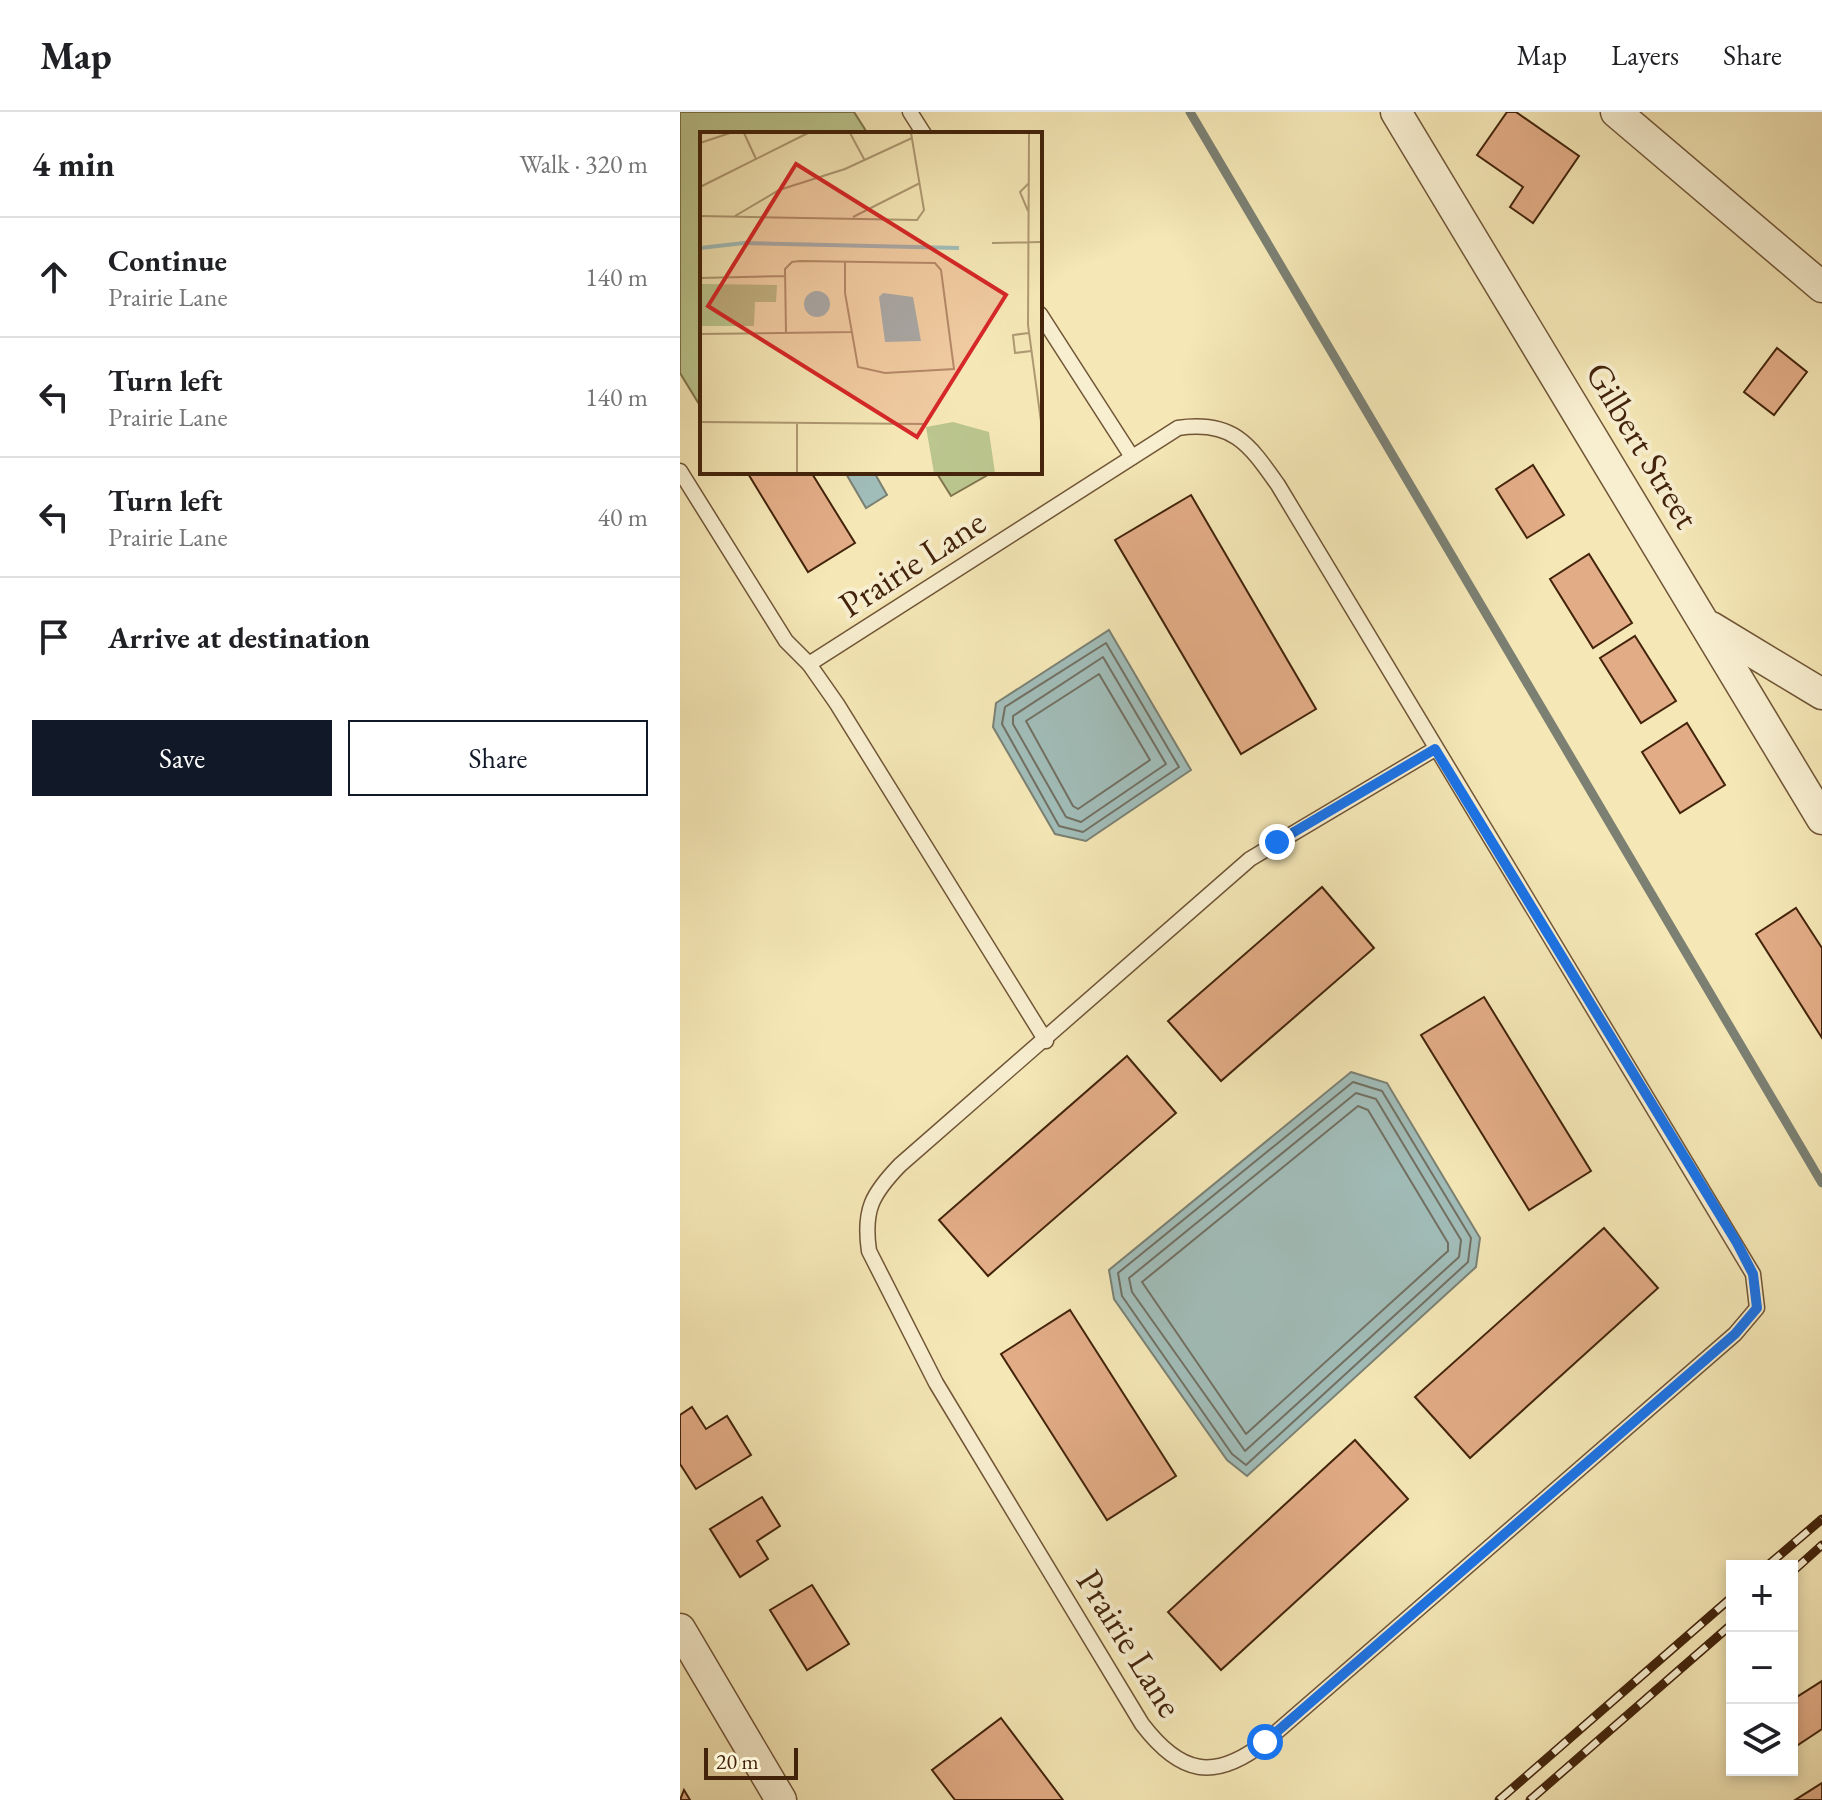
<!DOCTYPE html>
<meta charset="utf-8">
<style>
:root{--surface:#fff;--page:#f6f6f6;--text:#202124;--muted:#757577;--line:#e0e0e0;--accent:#111827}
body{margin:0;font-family:"EB Garamond",serif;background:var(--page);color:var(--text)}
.controls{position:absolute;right:24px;bottom:24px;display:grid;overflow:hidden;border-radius:0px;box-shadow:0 4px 12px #0003}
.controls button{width:72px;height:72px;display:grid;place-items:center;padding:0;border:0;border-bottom:2px solid var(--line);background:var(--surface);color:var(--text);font:40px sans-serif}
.scale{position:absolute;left:24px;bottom:20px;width:94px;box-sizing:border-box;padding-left:8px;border:4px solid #43240b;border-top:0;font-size:22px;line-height:28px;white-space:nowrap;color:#43240b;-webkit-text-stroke:6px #f8efd0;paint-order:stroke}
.stop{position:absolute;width:24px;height:24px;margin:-18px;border:6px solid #1a73e8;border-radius:50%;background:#fff}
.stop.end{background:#1a73e8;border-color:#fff;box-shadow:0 2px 8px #0008}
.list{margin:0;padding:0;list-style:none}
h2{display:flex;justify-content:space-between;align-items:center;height:104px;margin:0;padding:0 32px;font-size:34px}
h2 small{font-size:26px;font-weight:400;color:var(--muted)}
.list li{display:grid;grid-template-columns:52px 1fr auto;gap:24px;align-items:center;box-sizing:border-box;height:120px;padding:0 32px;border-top:2px solid var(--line)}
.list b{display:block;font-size:30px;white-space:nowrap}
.list p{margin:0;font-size:26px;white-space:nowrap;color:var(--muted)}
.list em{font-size:26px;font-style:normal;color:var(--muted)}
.actions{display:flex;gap:16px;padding:24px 32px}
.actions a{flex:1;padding:18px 0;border:2px solid var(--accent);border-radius:0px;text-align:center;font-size:28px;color:var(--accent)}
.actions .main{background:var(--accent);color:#fff}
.icon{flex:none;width:44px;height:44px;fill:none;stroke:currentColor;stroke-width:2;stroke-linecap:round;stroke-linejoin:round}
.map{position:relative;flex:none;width:1142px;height:1688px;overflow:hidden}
header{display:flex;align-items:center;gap:48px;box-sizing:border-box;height:112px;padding:0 40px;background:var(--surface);border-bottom:2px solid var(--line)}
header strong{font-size:38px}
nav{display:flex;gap:44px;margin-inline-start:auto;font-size:28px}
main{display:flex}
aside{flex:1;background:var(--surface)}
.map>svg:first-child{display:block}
.green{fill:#bbc58e;stroke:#7f744c;stroke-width:2}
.water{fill:#a1bdb9;stroke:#7b8073;stroke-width:2}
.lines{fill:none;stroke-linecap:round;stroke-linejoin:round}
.shore{stroke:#727062;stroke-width:2}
.stream{stroke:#7b8073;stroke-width:9}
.building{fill:#e2ac86;stroke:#43240b;stroke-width:2}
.service-casing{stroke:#705536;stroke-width:17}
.minor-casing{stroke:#705536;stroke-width:33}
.service{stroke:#f8efd0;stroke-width:14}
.minor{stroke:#f8efd0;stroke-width:30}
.rail-casing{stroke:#43240b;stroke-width:9}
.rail{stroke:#f8efd0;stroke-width:6;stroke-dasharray:18;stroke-linecap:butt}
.route{stroke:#1a73e8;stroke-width:10}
.labels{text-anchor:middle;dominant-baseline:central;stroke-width:8;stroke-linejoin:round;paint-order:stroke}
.street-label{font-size:36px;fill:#43240b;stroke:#f8efd0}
.inset-river{fill:none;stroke:#a1bdb9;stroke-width:4}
.inset-road{fill:none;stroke:#ae9972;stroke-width:2}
.view{fill:#d62828;fill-opacity:0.15;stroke:#d62828;stroke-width:4}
.inset-edge{fill:none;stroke:#43240b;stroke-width:4}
</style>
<header>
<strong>Map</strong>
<nav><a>Map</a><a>Layers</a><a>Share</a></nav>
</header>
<main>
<aside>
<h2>4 min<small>Walk · 320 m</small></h2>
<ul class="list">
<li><svg class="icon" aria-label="ahead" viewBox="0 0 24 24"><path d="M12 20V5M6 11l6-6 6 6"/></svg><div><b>Continue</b><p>Prairie Lane</p></div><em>140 m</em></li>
<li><svg class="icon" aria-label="left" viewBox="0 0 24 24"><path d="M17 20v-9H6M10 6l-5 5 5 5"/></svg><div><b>Turn left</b><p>Prairie Lane</p></div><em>140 m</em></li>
<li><svg class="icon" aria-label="left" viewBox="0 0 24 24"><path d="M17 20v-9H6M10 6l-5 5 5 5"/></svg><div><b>Turn left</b><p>Prairie Lane</p></div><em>40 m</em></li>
<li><svg class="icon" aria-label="arrive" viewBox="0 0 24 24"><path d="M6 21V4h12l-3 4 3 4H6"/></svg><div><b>Arrive at destination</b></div></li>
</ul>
<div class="actions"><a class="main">Save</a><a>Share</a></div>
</aside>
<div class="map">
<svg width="1142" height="1688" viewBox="0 0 1142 1688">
<rect width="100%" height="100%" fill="#f5e7b6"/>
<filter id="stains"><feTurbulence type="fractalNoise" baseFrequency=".0025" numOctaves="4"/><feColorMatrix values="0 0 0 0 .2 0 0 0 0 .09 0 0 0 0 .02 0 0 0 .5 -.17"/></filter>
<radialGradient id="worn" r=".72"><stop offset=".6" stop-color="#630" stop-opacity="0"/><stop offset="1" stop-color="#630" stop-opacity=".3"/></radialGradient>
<g class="green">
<polygon points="0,0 174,0 188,22 22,22 22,297 0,261"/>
<polygon points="256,360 313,360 271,384"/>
</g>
<g class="water">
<polygon points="165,360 194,360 207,383 186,396"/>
<polygon points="429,518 511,658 406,729 375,722 313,615 316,591"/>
<polygon points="671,960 707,971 800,1126 796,1155 567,1364 547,1348 434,1187 429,1158"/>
</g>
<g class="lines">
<g class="shore">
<polygon points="426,531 499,655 403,720 379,714 322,612 325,595"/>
<polygon points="423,545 486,652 401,710 386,705 333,612 333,604"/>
<polygon points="419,562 470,648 398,697 393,694 346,609"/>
<polygon points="673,970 702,979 791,1126 788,1150 566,1353 552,1342 442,1184 438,1161"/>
<polygon points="676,981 696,987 781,1128 779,1145 565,1339 452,1180 449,1166"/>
<polygon points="678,994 688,998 768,1131 768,1139 566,1322 462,1170"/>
</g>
<polyline class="stream" points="510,0 1142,1071"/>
</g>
<g class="building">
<polygon points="827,0 836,0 899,44 853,111 830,95 843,75 797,43"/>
<polygon points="1097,236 1127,260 1094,303 1064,280"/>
<polygon points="853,353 884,403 847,426 816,377"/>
<polygon points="67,360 131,360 175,431 128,460"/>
<polygon points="511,383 636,597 561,642 435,428"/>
<polygon points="909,442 952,511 913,536 870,467"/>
<polygon points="955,524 996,589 961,611 920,546"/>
<polygon points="1007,611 1045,673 1000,701 962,640"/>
<polygon points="642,775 694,836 541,969 488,909"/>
<polygon points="1116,796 1142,836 1142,926 1076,822"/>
<polygon points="804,885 911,1059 849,1098 741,923"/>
<polygon points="447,944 496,1001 308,1164 259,1108"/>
<polygon points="924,1116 978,1176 790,1346 735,1285"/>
<polygon points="390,1198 496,1364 427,1408 321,1242"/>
<polygon points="12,1295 26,1317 47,1304 71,1343 16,1377 0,1352 0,1303"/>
<polygon points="675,1328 728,1387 541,1558 488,1500"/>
<polygon points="82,1385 100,1414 77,1429 88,1447 60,1465 30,1417"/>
<polygon points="132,1473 169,1532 127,1558 90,1498"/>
<polygon points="1142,1569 1142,1617 1112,1637 1112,1588"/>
<polygon points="321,1606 383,1688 275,1688 252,1658"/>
<polygon points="1142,1671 1142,1688 1115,1688"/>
<polygon points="4,1678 10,1688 0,1688"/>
</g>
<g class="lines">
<g class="service-casing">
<g id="service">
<polyline points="230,0 244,22"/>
<polyline points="360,202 452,345"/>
<polyline points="0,359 106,529 129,552 157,592 366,929"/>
<path d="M 129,552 L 498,316 C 553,308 569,332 598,373 L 1073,1162 L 1077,1196 L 1055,1222 L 585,1630 C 534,1670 500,1662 462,1612 L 256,1271 L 189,1139 C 183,1098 192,1082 220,1053 L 570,747 L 755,637"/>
</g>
</g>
<g class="minor-casing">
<g id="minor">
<polyline points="716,0 1142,707"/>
<polyline points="936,0 1142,175"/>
<polyline points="1031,515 1142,582"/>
<polyline points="0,1517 101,1688"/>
</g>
</g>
<use href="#service" class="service"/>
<use href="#minor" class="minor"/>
<g class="rail-casing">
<g id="rail">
<polyline points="1087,1454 1142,1407"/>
<polyline points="1112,1460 1142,1433"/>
<polyline points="819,1688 1052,1485"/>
<polyline points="850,1688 1052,1512"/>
</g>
</g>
<use href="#rail" class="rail"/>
</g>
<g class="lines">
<polyline class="route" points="585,1630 1055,1222 1077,1196 1073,1162 1057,1131 755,637 597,730"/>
</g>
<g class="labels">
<g class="street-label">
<text transform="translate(963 333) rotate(59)">Gilbert Street</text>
<text transform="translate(232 451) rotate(-33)">Prairie Lane</text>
<text transform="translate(450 1531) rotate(58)">Prairie Lane</text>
</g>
</g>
<g transform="translate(20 20)">
<rect width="342" height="342" fill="#f5e7b6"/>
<path d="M 0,152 L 77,153 L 76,170 L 55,170 L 54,194 L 0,194 ZM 253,290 L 289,300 L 295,341 L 234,341 L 226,295 Z" fill="#bbc58e"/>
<path d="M104 172a13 13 0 1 1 26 0a13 13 0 1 1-26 0ZM 183,161 L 213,165 L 221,209 L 185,210 L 179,165 Z" fill="#a1bdb9"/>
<path class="inset-river" d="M 0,116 L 44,111 L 259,116"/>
<path class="inset-road" d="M 44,1 L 56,27M 150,1 L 164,27M 329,1 L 328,193 L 342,297M 0,11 L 30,1M 0,55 L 108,1M 328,79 L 320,60 L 329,51M 0,84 L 217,88 L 224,78 L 211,1M 35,84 L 79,58 L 145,37 L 212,6M 153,85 L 220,51M 292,111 L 342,110M 0,146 L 86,144M 86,201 L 85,137 L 92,130 L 100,129 L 235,131 L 241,138 L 254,237 L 185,241 L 158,235 L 145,161 L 145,130M 329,201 L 313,203 L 315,221 L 331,219M 0,202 L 151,200M 0,290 L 226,292M 97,290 L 97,341"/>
<path class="view" d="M 96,32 L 306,163 L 217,305 L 8,174 Z"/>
<rect width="342" height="342" class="inset-edge"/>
</g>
<rect width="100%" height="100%" filter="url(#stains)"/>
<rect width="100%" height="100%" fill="url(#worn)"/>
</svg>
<div class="controls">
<button>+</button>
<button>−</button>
<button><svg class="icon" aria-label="layers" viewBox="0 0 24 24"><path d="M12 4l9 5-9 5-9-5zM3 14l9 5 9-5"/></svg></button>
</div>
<div class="scale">20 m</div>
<div class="stop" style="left:585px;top:1630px"></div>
<div class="stop end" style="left:597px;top:730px"></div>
</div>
</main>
